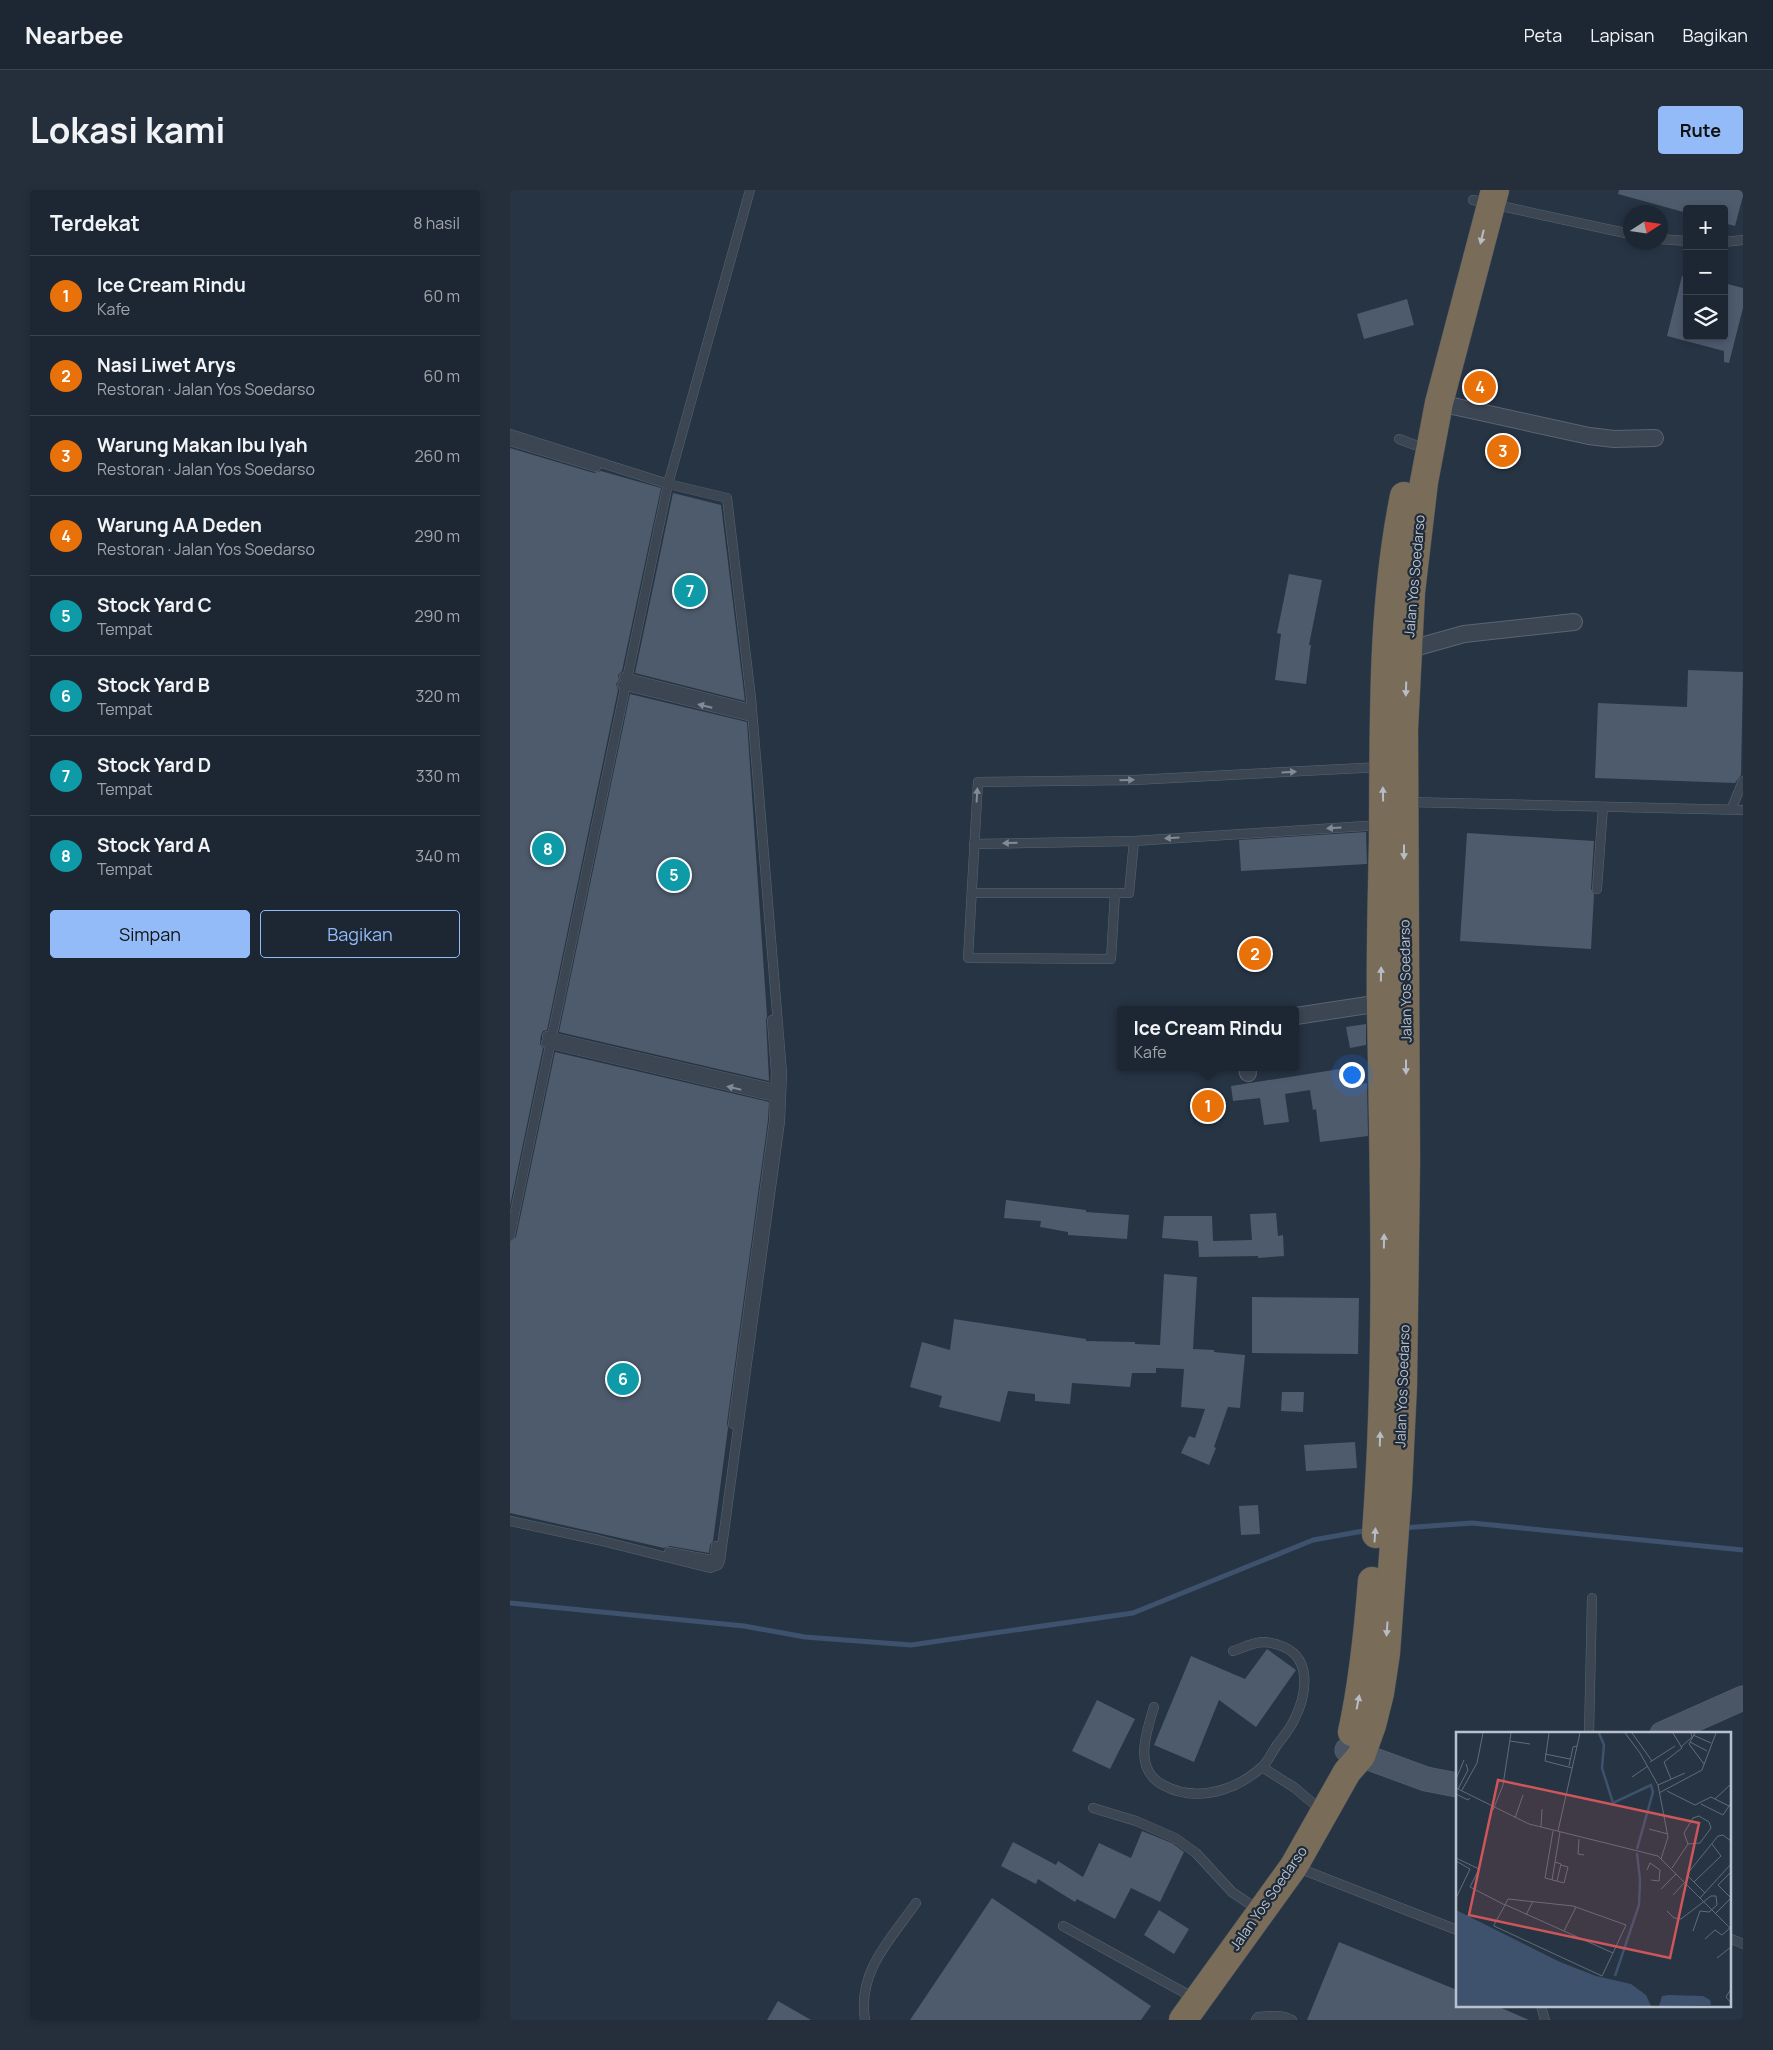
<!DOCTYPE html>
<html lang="id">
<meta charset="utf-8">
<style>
:root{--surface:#1d2733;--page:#252f3b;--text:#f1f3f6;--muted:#a0a5ac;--line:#3b444e;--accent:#93bbf8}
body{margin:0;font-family:Manrope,sans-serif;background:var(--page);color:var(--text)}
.controls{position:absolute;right:15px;top:15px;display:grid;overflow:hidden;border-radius:5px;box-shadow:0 2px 8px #0003}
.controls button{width:45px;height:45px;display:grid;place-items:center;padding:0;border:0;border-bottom:1px solid var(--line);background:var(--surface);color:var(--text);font:25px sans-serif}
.compass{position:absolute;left:1113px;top:15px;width:45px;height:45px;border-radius:50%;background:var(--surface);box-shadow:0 2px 8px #0003;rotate:78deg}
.you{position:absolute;left:841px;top:884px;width:18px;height:18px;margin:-12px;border:4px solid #fff;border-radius:50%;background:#1a73e8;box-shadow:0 0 0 8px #1a73e833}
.badge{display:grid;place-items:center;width:32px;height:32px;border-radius:50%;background:var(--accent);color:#fff;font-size:16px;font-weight:700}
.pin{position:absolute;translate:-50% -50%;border:2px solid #fff;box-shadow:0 1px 5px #0006}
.popup{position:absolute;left:607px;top:816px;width:182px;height:65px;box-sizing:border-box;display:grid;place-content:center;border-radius:5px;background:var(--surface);filter:drop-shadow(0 1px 4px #0005);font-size:16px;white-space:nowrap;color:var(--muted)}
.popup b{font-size:19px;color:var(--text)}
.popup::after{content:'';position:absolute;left:50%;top:100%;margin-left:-10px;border:10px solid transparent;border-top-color:var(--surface)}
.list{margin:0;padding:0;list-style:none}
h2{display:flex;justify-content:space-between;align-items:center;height:65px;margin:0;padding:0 20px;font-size:21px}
h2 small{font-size:16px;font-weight:400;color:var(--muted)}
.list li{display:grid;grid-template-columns:32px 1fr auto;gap:15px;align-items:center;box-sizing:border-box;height:80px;padding:0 20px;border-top:1px solid var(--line)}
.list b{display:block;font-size:19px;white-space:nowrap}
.list p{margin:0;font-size:16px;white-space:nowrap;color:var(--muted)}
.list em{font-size:16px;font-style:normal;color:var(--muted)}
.actions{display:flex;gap:10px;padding:15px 20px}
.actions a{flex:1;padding:11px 0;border:1px solid var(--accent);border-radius:5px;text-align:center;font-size:18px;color:var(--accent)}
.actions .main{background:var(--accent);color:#111}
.icon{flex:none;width:28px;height:28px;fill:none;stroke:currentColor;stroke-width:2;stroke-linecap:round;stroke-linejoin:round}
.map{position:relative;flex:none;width:1233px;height:1830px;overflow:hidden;border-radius:5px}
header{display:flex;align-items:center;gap:30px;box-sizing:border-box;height:70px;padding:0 25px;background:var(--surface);border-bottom:1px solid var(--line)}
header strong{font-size:24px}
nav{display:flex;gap:28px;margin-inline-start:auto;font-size:18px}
.intro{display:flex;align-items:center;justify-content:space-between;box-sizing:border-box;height:120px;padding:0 30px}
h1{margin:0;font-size:35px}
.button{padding:12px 22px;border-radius:5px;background:var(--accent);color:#111;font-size:18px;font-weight:700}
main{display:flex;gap:30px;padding:0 30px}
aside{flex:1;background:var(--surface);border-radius:5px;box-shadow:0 2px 8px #0003}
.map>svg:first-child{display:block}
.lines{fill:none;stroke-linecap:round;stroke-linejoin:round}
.stream{stroke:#3e526d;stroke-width:5}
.building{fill:#4e5b6d}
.lane-casing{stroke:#5a6471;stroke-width:10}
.street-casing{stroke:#5a6471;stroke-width:18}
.secondary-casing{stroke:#5a6471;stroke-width:25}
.highway-casing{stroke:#46515e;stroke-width:29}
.lane{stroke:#3c4653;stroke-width:9}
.street{stroke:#3c4653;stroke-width:16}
.secondary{stroke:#4a5566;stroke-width:24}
.highway{stroke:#796c59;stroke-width:28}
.oneway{fill:#b6bdc7}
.oneway2{fill:#818a96}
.labels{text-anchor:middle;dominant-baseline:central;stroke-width:4.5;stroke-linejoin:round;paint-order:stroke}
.street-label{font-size:14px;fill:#b9c1cd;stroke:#202b39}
.inset-river{fill:none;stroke:#3e526d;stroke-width:2.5}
.inset-road{fill:none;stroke:#616c7b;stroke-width:1}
.view{fill:#cd565a;fill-opacity:0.15;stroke:#cd565a;stroke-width:2.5}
.inset-edge{fill:none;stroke:#b9c1cd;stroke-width:2.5}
</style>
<header>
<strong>Nearbee</strong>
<nav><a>Peta</a><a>Lapisan</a><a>Bagikan</a></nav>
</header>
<div class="intro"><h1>Lokasi kami</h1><a class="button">Rute</a></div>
<main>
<aside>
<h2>Terdekat<small>8 hasil</small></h2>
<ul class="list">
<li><span class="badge" style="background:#e8710a">1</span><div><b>Ice Cream Rindu</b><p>Kafe</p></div><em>60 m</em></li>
<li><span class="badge" style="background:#e8710a">2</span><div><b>Nasi Liwet Arys</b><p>Restoran · Jalan Yos Soedarso</p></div><em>60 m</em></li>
<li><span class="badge" style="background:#e8710a">3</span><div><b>Warung Makan Ibu Iyah</b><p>Restoran · Jalan Yos Soedarso</p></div><em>260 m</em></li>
<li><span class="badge" style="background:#e8710a">4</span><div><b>Warung AA Deden</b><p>Restoran · Jalan Yos Soedarso</p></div><em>290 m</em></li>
<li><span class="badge" style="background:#0f9aa8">5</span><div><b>Stock Yard C</b><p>Tempat</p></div><em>290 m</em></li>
<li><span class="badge" style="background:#0f9aa8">6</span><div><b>Stock Yard B</b><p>Tempat</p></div><em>320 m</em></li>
<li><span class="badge" style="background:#0f9aa8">7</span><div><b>Stock Yard D</b><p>Tempat</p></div><em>330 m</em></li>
<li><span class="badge" style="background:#0f9aa8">8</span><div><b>Stock Yard A</b><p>Tempat</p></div><em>340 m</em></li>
</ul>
<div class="actions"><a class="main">Simpan</a><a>Bagikan</a></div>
</aside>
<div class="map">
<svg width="1233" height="1830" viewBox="0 0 1233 1830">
<rect width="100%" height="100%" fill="#273444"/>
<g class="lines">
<g class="stream">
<polyline points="892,1338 962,1333 1233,1360"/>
<polyline points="0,1413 234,1436 295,1447 401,1455 623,1423 803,1350 859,1340"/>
</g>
</g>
<g class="building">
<polygon points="1109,0 1233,0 1233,6 1225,36 1214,33 1214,19 1177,19 1177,23 1108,4"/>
<polygon points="1172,86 1177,87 1177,146 1214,146 1214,93 1233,98 1233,118 1219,173 1214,172 1214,161 1157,146"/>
<polygon points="897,109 904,135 854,149 847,124"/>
<polygon points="989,246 1005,251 998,276 982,271"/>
<polygon points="0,258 84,283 91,281 151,298 112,481 108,485 109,490 106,494 108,500 37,840 33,841 31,845 30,854 33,858 0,1016"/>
<polygon points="163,303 211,315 235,511 125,483"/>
<polygon points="779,384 812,390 799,455 801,455 796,494 765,490 771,444 767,443"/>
<polygon points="1178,480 1233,482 1231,585 1225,593 1085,588 1088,513 1177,517"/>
<polygon points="120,504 237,532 257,826 256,830 259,891 49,842"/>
<polygon points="856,642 857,674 731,681 729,650"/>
<polygon points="957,643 1084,651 1081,699 1084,704 1081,759 950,751"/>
<polygon points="754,756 755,770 735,771 735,757"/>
<polygon points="856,834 856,855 840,858 836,837"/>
<polygon points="45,862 259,912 258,930 217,1233 218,1238 203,1351 200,1355 199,1363 160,1356 154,1358 0,1323 0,1052 6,1047"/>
<polygon points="849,876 851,894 857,893 858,946 810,952 806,919 803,920 800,900 775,904 779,932 754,935 750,908 723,911 721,896"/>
<polygon points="711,904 713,926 685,928 683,907"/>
<polygon points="496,1010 576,1020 576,1022 619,1025 617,1049 558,1045 558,1042 530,1037 531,1031 494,1028"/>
<polygon points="766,1023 768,1046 773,1045 774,1066 748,1068 748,1066 689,1067 688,1051 652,1048 654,1026 702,1026 703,1051 742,1050 740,1024"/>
<polygon points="654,1084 687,1087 683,1159 704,1160 704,1162 735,1165 730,1218 718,1217 704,1257 706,1258 699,1275 671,1263 679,1246 685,1248 695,1219 671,1217 674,1179 646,1178 646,1183 622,1183 620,1197 562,1193 560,1214 525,1211 525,1204 498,1201 490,1232 429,1217 432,1206 400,1197 412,1152 440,1160 444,1129 576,1149 576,1151 625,1152 625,1154 650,1155"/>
<polygon points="742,1107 849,1108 848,1164 742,1163"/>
<polygon points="772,1202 794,1202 793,1222 771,1221"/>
<polygon points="845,1252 847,1278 796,1281 794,1255"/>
<polygon points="748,1315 750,1344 731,1345 729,1316"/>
<polygon points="757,1459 786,1480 746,1537 709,1510 684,1572 644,1555 681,1466 735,1489"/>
<polygon points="587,1510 625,1529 600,1579 562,1561"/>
<polygon points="632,1641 662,1653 674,1662 650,1712 621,1698 605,1729 567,1709 565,1712 528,1689 526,1694 491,1676 503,1652 546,1675 548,1671 573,1687 589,1653 621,1668"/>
<polygon points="482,1708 641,1816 631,1830 400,1830"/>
<polygon points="649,1720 679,1739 664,1764 634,1745"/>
<polygon points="829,1752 947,1800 947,1816 987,1816 1019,1830 797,1830"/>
<polygon points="268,1811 301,1830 257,1830"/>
</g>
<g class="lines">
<g class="lane-casing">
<g id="lane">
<polyline points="963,10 1120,44"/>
<polyline points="1150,49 1177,51"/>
<polyline points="1214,52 1233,50"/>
<polyline points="0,244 158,294 217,308 241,508 272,883 270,931 210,1371 208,1375 200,1378 88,1350 0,1331"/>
<polyline points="889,249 905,255"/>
<polyline points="0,251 86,277"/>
<polyline points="114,487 237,518"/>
<polyline points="112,495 242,527"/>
<polyline points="897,612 1233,620"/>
<polyline points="1221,620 1233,591"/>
<polyline points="464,654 624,651 871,635"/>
<polyline points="1087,699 1093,617"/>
<polyline points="462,703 619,703 624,651"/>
<polyline points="605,703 601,769 458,768 468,592 625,590 871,577"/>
<polyline points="37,846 265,899"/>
<polyline points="36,853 269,908"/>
<polyline points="0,1046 158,294 240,0"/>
<polyline points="223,1234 264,931 266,882 262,830"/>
<polyline points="159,1362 201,1370 205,1367 206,1356"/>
<path d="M 644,1517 C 636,1543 623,1579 653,1595 C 686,1613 725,1601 752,1577 C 758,1572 762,1562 767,1555 C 773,1547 780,1539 784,1530 C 796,1507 803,1470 774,1457 C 767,1454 760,1452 752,1452 C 742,1453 732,1458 723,1461"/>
<polyline points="1079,1544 1082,1408"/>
<polyline points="752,1577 785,1598 812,1621"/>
<polyline points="583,1618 626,1631 665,1648 686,1663 722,1702 750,1721"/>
<polyline points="786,1677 947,1740"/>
<polyline points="553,1736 686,1809"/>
<polyline points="1219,1748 1233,1754"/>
<polyline points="1031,1816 1035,1830"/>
<path d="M 355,1830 C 347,1781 381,1749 406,1713"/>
<path d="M 746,1830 L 748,1827 C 759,1826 772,1824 782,1830"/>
</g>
</g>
<g class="street-casing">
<g id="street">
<polyline points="929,213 1079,246 1104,249 1145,248"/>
<polyline points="897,460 954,444 1064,432"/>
<polyline points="786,826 871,813"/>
<polyline points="737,877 738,883"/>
</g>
</g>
<g class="secondary-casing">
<g id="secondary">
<polyline points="1152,1544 1233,1508"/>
<polyline points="837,1560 916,1589 947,1595"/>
</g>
</g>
<g class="highway-casing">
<g id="highway">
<path d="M 866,1344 C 879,1168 874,992 871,816 C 870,761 872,705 873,649 C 874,533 871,420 894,306"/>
<path d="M 842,1542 C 853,1492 858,1442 862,1391"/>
<polyline points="673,1830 784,1676 837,1582 851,1566 862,1535 870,1503 876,1463 888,1298 893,1195 896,972 894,539 901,402 914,292 929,213 985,0"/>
</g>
</g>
<use href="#lane" class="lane"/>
<use href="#street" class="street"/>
<use href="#secondary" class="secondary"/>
<use href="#highway" class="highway"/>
</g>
<defs><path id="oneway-solid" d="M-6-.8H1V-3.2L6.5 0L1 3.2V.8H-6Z" transform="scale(1.25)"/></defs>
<g class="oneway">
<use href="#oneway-solid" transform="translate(972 47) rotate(104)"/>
<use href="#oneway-solid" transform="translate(896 499) rotate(92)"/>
<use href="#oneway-solid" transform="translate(873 604) rotate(-91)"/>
<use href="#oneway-solid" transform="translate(894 662) rotate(90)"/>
<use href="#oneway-solid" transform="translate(871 784) rotate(-89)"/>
<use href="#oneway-solid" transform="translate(896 877) rotate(90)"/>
<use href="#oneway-solid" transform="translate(874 1051) rotate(-89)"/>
<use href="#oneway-solid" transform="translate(870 1249) rotate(-88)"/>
<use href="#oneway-solid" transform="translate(865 1345) rotate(-86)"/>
<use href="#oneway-solid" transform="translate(877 1439) rotate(94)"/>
<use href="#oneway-solid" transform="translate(848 1512) rotate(-79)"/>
</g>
<g class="oneway2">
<use href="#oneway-solid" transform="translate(195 516) rotate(-166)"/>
<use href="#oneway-solid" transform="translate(779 582) rotate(-3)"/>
<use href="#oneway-solid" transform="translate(617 590) rotate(-1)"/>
<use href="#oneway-solid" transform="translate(467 605) rotate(-87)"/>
<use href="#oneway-solid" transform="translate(824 638) rotate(176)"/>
<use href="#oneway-solid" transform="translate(662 648) rotate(176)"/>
<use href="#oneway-solid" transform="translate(500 653) rotate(179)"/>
<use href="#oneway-solid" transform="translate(224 898) rotate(-167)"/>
</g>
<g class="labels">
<g class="street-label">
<text transform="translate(904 386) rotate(-85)">Jalan Yos Soedarso</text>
<text transform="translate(895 791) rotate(-91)">Jalan Yos Soedarso</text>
<text transform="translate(892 1196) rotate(-88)">Jalan Yos Soedarso</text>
<text transform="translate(758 1708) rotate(-55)">Jalan Yos Soedarso</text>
</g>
</g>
<g transform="translate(946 1542)">
<rect width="275" height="275" fill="#273444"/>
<path d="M 0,178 L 104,230 L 140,244 L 175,252 L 190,263 L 195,274 L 0,274 ZM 213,263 L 247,264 L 254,268 L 255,273 L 203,274 L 206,264 Z" fill="#3e526d"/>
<path class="inset-river" d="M 143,1 L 148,13 L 146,36 L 157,71 L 195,53 L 197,60 L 181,117M 159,244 L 183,173 L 184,148 L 181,121"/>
<path class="inset-road" d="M 93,1 L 89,29 L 116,36M 169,1 L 184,21 L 202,53 L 212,105 L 205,127M 176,1 L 196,29M 239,1 L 233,12 L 248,32M 237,3 L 255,11M 54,9 L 74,12M 234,10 L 251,19M 225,15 L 236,5 L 235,1M 89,22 L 114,27M 194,30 L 219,14M 113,34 L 117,15 L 121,14M 176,45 L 192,34M 0,47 L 8,28M 215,47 L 208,30 L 226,16 L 217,1M 202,53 L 229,41M 0,56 L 73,92 L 202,124 L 275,197M 2,57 L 12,38 L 10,32M 6,58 L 21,31 L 27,1M 211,59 L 239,73 L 255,65 L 273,74M 203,61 L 246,38 L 260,1M 0,62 L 12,68 L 14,66M 259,67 L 275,52M 245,72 L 267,83 L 275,71M 37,78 L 47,53 L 55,1M 243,84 L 253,90 L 255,96 L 244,111 L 232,112 L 228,101 L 237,86 ZM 59,86 L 67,63M 85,95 L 86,77M 193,97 L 212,102M 97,99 L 89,146 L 108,151 L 112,135 L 105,133M 102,99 L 124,1M 123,107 L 122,122 L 128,123M 0,126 L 23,137 L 14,155 L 47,172 L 49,173 L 50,173 L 157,221 L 170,193 L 117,174 L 52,167 L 49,173 L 38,193 L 38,194 L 146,244 L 157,221M 0,129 L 14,137 L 0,166M 99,130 L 105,132 L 101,149M 216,136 L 232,112M 191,138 L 194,131 L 204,138 L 203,149 L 195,148M 96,148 L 104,100M 238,150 L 265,124 L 256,112M 205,157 L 220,142M 249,161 L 232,144 L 232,141 L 262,104 L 267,103 L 275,109M 217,163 L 228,151M 244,166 L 275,132M 211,179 L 218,186 L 225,187 L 255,164 L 260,164 L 261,173 L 253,180 L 244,179 L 237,199M 259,182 L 275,166 L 262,153 L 275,140M 70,183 L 77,169M 108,199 L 120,175M 249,207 L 259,198 L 266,203 L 274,196M 261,226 L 275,215M 275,257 L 270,265 L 275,271"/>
<path class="view" d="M 42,48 L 243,91 L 214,226 L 13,183 Z"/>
<rect width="275" height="275" class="inset-edge"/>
</g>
</svg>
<div class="controls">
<button>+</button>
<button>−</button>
<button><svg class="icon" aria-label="layers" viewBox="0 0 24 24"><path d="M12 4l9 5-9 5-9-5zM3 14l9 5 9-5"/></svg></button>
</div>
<svg class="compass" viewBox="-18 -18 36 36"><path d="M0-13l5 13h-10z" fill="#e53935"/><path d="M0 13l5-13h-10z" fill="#a0a5ac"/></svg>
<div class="you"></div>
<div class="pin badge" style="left:698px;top:916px;background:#e8710a">1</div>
<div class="popup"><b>Ice Cream Rindu</b>Kafe</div>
<div class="pin badge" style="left:745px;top:764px;background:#e8710a">2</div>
<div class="pin badge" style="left:993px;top:261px;background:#e8710a">3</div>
<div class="pin badge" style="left:970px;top:197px;background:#e8710a">4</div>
<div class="pin badge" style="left:164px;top:685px;background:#0f9aa8">5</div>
<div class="pin badge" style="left:113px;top:1189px;background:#0f9aa8">6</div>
<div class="pin badge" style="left:180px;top:401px;background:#0f9aa8">7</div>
<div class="pin badge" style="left:38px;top:659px;background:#0f9aa8">8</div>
</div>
</main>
